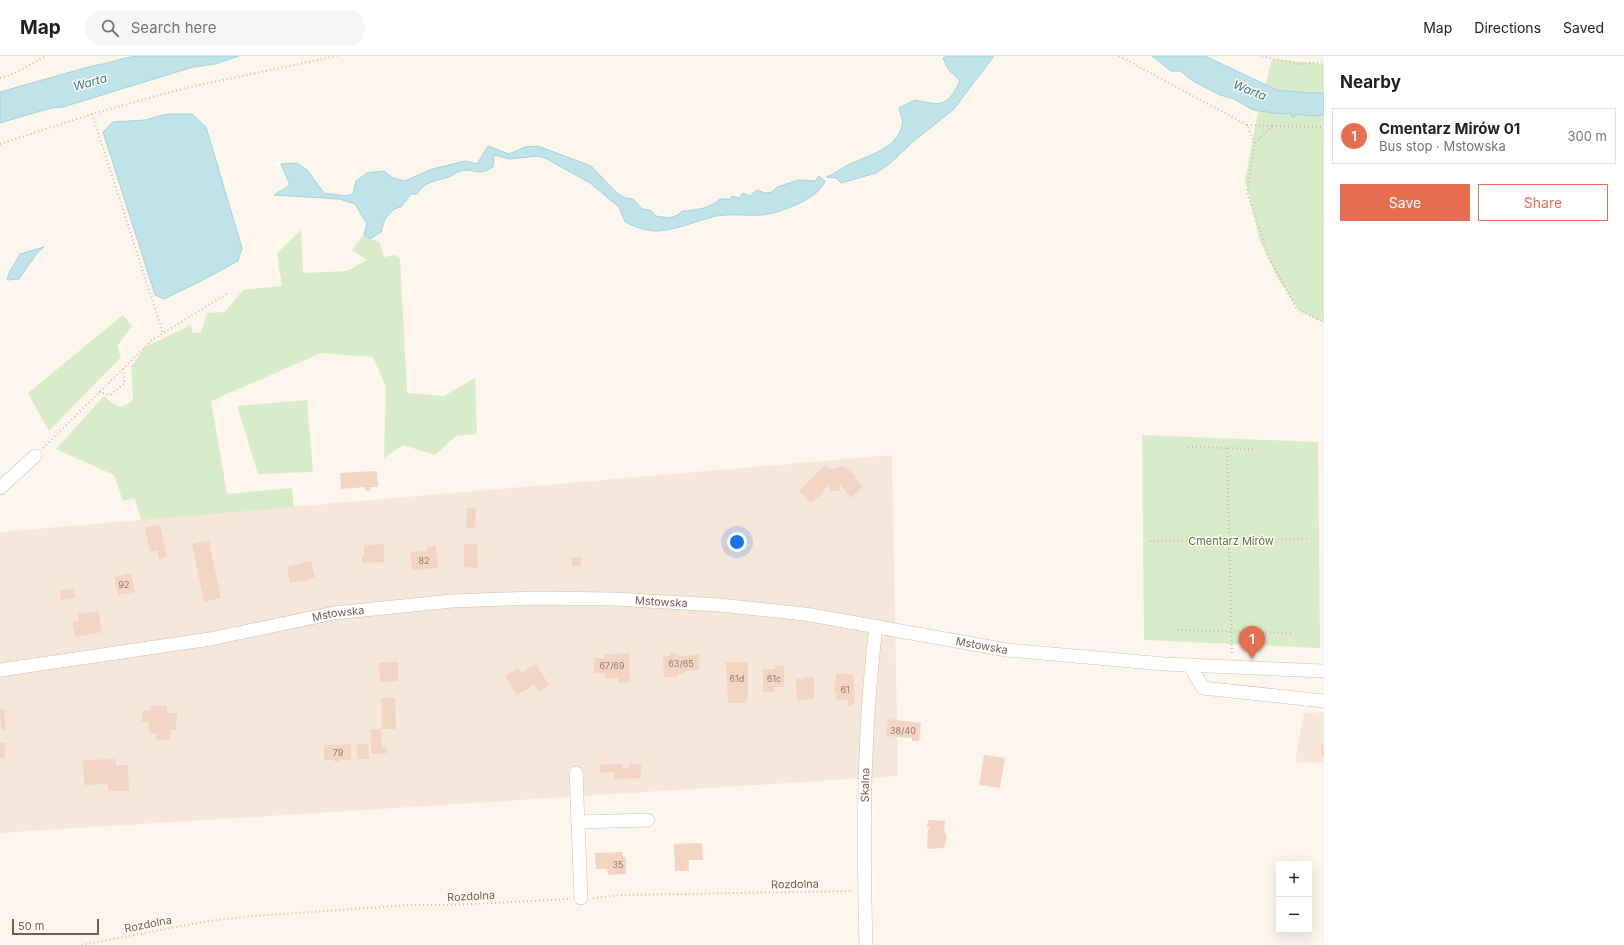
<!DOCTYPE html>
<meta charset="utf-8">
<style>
:root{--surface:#fff;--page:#f6f6f6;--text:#202124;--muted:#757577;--line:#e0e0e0;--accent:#e76f51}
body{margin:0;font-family:Inter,sans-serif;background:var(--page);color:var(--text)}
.controls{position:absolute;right:12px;bottom:12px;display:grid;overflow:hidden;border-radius:0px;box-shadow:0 4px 16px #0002}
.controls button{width:36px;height:36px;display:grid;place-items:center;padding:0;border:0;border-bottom:1px solid var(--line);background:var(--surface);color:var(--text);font:20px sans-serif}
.scale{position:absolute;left:12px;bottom:10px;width:87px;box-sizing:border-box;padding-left:4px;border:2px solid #7a5c4d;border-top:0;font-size:11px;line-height:14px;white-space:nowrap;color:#7a5c4d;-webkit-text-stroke:3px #fffaf3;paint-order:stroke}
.you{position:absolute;left:737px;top:486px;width:14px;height:14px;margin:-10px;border:3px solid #fff;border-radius:50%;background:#1a73e8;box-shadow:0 0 0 6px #1a73e833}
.badge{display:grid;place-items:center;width:26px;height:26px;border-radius:50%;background:var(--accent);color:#fff;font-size:13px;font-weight:700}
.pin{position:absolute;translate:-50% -33px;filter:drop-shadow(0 1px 2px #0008)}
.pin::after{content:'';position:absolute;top:21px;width:14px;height:12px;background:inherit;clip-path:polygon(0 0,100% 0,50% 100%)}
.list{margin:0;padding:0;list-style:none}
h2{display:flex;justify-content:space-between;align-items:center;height:52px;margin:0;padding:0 16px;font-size:17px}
h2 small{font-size:13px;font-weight:400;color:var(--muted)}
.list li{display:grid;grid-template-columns:26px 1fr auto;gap:12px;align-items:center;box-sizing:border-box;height:56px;margin:0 8px 8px;padding:0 8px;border:1px solid var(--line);border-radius:0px}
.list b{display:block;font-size:15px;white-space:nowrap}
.list p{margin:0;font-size:13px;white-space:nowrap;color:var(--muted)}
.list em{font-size:13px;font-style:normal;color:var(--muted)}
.actions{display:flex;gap:8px;padding:12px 16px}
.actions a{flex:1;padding:9px 0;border:1px solid var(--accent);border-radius:0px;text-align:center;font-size:14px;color:var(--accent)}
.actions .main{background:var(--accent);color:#fff}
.icon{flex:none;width:22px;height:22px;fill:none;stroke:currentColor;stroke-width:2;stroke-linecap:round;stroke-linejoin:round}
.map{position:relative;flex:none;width:1324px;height:889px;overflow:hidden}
header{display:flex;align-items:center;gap:24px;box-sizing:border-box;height:56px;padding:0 20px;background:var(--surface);border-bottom:1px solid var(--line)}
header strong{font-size:19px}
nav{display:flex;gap:22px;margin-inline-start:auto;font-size:14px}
.search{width:280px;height:36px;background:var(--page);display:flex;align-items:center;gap:10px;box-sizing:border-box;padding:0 14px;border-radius:22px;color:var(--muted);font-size:15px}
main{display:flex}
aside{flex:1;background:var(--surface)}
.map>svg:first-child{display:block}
.residential{fill:#f5e8da}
.green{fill:#d8ecc9}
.water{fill:#bfe3e8;stroke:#a5d3da}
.building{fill:#f3d5c3}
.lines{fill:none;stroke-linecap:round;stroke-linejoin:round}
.minor-casing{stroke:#d1beb0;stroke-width:14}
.path{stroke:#d9b8a5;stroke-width:2;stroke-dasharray:1 3;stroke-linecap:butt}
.minor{stroke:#fff;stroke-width:13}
.labels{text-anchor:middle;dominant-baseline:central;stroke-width:3;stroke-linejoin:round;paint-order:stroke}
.number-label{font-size:9px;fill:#987a6a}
.park-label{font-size:11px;fill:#537a41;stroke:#fffaf3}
.street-label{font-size:11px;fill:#7a5c4d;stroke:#fffaf3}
.water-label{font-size:12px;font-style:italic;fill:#437c86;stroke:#fffaf3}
</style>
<header>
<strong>Map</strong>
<div class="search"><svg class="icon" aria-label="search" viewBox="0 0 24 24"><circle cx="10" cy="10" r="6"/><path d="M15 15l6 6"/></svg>Search here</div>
<nav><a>Map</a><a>Directions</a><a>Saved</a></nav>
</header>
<main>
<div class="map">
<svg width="1324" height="889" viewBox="0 0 1324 889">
<rect width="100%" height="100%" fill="#fdf6ec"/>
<g class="residential">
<polygon points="892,399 898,720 0,777 0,476"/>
<polygon points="1324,656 1324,707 1295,706 1304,657"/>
</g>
<g class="green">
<polygon points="1272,3 1324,8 1324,267 1300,255 1278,223 1260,185 1245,124 1256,66"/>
<path d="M 301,174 L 303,217 L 347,215 L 367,204 L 352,194 L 364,178 L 370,183 L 379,186 L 384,201 L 395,199 L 400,202 L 407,337 L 444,340 L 475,322 L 477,378 L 456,380 L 435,399 L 403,389 L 384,402 L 386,331 L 373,301 L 321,297 L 211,345 L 227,438 L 292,432 L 294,451 L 141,464 L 135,442 L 123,445 L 114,419 L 56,393 L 104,340 C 117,350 118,355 133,344 L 131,311 L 145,291 L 191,269 L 192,277 L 201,276 L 207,257 L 225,256 L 243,234 L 282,230 L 277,197 Z"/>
<polygon points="123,259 132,270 117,290 121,301 49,375 28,337"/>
<polygon points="307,344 313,416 258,418 237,350"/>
<polygon points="1142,379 1318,386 1320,592 1144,584"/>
</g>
<g class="water">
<path d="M 136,0 L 239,0 L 215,8 L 193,11 L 63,51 L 51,52 L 0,67 L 0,36 L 92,10 C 108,8 121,2 136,0 Z"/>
<path d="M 946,0 L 994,0 L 953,54 L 915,84 L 888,109 L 876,117 L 841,127 L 836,122 L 826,121 C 835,118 840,113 848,109 C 866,100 897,93 902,70 C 904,65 900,58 899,52 L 915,44 C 942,50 947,51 960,25 L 948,13 L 943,2 Z"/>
<polygon points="1152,0 1205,0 1277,34 1309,37 1324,37 1324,59 1313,60 1295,58 1295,61 1292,61 1291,57 1281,58 1253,54 1234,43 1220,39 1193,25 1180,15 1171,15"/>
<polygon points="167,58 192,58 206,71 242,192 238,205 197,227 164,243 155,239 103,76 113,66 145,64"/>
<path d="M 488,90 L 509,98 L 525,91 L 538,90 L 591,110 L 617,137 L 625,142 L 633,143 L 642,153 L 650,154 L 656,160 L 669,162 L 678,159 L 682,155 C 694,155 711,152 720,143 L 731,143 L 732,140 L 739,142 L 743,137 L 750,140 L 757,134 L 765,137 L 772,136 L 777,131 L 799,124 L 815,125 L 819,120 L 825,125 C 819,142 786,154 769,158 C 753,161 735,157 717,160 C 698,164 677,174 657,175 C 646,175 635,171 625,166 L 619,151 L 590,127 L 547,103 L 538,100 L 510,103 L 494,99 L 493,111 C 478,121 474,112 460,115 C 456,116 453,120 449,121 C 436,125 425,125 417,138 L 411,138 L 401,151 L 394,153 L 385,163 L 381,176 L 370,183 L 364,178 L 367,168 L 355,148 L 339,143 L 274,139 L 290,129 L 281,108 L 297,107 L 307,114 L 324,137 L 346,140 L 353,138 L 356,125 L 367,117 L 384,115 L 393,122 L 405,125 L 432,113 L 465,105 L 477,108 Z"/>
<polygon points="44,191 37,197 19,223 7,224 9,217 20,198"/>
</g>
<g class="building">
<polygon points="825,409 830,413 838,412 842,409 856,420 855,422 863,430 851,442 840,428 839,435 831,435 828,429 823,435 824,436 811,447 799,435"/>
<polygon points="377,415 378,431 370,431 370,435 365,435 365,431 341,433 340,417"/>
<polygon points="467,452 476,452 475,472 466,472"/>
<polygon points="160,469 167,501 159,503 157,494 150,496 145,472"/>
<polygon points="209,485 221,542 204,546 192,488"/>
<polygon points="384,488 384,506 362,507 362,501 364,501 364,489"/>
<polygon points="464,488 477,488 478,512 464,511"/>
<polygon points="436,490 438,512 412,514 410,496 427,495 427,491"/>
<polygon points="572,501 581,501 581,510 572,511"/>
<polygon points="311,505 315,521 308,523 308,524 290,527 287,511"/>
<polygon points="131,517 135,536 118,539 114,521"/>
<polygon points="73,533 75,542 61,544 60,535"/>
<polygon points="98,555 102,576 75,581 72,566 79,565 78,558"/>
<polygon points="629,597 630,626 618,627 618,622 605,622 605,617 594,617 594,602 604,602 604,599"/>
<polygon points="670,597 677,597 677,599 684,600 699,598 699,614 685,615 685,618 677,618 677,621 664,621 663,600 670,600"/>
<polygon points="398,606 398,625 380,626 379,607"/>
<polygon points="726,606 748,606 748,637 746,647 728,647"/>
<polygon points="536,608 549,629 539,636 534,629 517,639 505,620 517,613 523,616"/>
<polygon points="775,610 784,610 784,631 774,631 774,636 763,636 763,613 775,613"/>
<polygon points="836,618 853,618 855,644 852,650 849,650 847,644 836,644 836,635 834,635"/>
<polygon points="805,621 814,621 814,643 797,645 796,623 805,623"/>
<polygon points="381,642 395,642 396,673 382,673"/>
<polygon points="150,650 167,650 167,657 177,657 176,674 170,674 170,684 156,684 156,677 149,677 149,666 142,666 143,654 150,655"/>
<polygon points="0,653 4,653 6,674 1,674"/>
<polygon points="888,663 921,667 919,685 912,685 912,682 886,680"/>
<polygon points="371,673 381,673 382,691 386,691 387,697 371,698"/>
<rect x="0" y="687" width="5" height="15"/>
<polygon points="351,688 351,704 341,704 340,706 335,706 334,704 324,704 324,689"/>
<polygon points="357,688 368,688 369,703 357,703"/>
<rect x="1321" y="689" width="3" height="11"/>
<polygon points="984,699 1005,702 1000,732 979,729"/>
<polygon points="116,703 116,709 128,709 129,735 108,735 108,728 84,729 83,704"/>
<polygon points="622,708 622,713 629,712 629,708 641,708 641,722 614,723 614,716 600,717 599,709"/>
<polygon points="928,764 945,765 944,774 947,781 944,792 927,793 928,773 930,771 927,771"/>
<polygon points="702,787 703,804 689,804 689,815 675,815 674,788"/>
<polygon points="622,796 623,801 626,801 626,818 608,819 607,813 596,813 595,797"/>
</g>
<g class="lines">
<g class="minor-casing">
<g id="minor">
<polyline points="0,432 35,400"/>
<polyline points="1189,609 1203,632 1324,645"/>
<path id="s1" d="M 0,614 L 210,583 L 334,557 L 452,545 L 534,542 L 614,543 L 719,549 L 805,558 L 1007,594 L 1164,608 L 1324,615"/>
<polyline points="576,717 581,842"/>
<polyline points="578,766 648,764"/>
<path id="s2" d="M 866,889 C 863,783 863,675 876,570"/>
</g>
</g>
<g class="path">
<polyline points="1119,0 1247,69 1255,87 1247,136 1270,204 1297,253 1324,266"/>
<polyline points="1262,0 1298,8 1324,6"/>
<polyline points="0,22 11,19 46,0"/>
<polyline points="92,58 163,277"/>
<polyline points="1247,69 1272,70 1255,87"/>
<polyline points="1272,70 1324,71"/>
<polyline points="0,88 92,58 185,32 337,0"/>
<polyline points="99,336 110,339 125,327 123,313"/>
<polyline points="1188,391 1256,393"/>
<polyline points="43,392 152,284 228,237"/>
<polyline points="1227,392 1232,599"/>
<polyline points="1150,485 1308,483"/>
<polyline points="1178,574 1293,577"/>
<polyline points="593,842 622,839 853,835"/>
<polyline points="82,889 208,865 253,860 411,849 452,849 569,843"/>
</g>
<use href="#minor" class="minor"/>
</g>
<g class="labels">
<g class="number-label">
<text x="424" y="504">82</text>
<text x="124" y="528">92</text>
<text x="681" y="607">63/65</text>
<text x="612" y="609">67/69</text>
<text x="737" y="622">61d</text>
<text x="774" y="622">61c</text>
<text x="845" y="633">61</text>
<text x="903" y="674">38/40</text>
<text x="338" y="696">79</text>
<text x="618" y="808">35</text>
</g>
<g class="park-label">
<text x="1231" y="485">Cmentarz Mirów</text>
</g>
<g class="street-label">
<text stroke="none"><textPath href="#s1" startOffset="667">Mstowska</textPath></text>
<text stroke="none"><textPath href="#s1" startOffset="343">Mstowska</textPath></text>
<text stroke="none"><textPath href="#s1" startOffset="991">Mstowska</textPath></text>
<text stroke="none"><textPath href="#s2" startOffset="160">Skalna</textPath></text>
<text transform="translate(795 828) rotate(-1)">Rozdolna</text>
<text transform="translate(471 840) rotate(-3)">Rozdolna</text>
<text transform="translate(148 868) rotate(-11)">Rozdolna</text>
</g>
<g class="water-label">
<text transform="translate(90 26) rotate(-16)">Warta</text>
<text transform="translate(1250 34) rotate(22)">Warta</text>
</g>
</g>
</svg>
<div class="controls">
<button>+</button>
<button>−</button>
</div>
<div class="scale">50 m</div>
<div class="you"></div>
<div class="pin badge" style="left:1252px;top:603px">1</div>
</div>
<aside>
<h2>Nearby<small></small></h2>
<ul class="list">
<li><span class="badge">1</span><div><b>Cmentarz Mirów 01</b><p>Bus stop · Mstowska</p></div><em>300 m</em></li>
</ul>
<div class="actions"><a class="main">Save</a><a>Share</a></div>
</aside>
</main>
